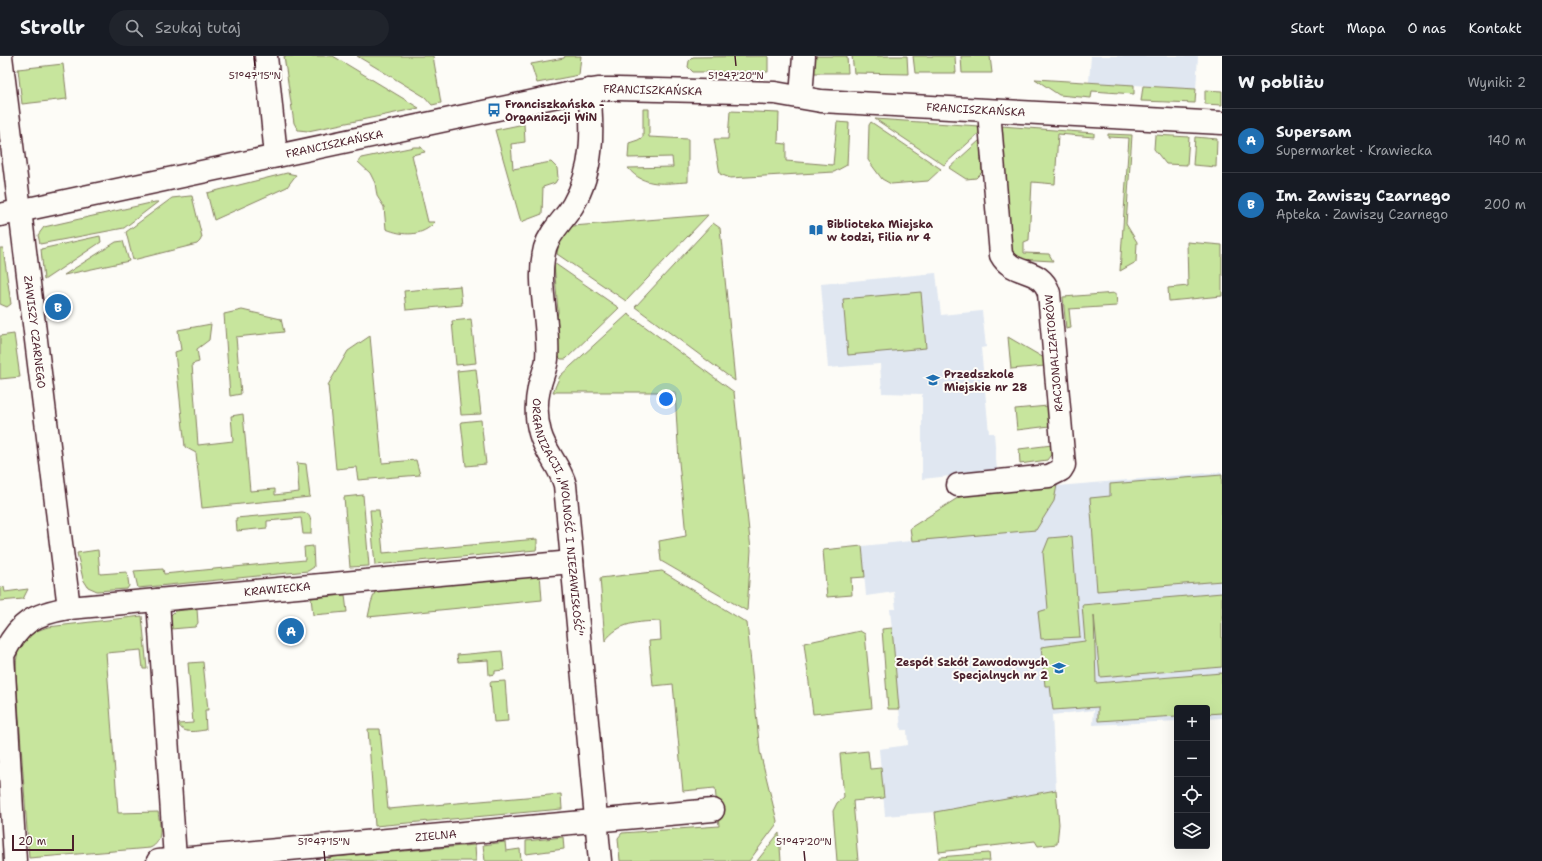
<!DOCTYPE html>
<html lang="pl">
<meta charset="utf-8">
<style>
:root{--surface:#171b24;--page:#20242c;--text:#f1f3f6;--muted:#9ea1a6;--line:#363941;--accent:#1f6fb2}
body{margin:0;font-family:"Shantell Sans",sans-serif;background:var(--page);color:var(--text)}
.controls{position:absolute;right:12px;bottom:12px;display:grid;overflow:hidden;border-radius:4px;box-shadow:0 4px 16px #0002}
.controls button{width:36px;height:36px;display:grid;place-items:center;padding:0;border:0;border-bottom:1px solid var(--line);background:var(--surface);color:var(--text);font:20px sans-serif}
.scale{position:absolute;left:12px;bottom:10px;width:62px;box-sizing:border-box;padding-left:4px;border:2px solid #4a1f2b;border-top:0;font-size:11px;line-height:14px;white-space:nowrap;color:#4a1f2b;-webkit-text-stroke:3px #fdfcf7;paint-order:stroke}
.you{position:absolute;left:666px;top:343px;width:14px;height:14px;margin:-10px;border:3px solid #fff;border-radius:50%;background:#1a73e8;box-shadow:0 0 0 6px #1a73e833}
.badge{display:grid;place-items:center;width:26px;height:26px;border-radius:50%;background:var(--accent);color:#fff;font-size:13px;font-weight:700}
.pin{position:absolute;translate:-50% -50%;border:2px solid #fff;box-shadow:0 1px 4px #0006}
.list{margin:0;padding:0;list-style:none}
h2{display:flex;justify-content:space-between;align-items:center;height:52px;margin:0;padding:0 16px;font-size:17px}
h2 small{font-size:13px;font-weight:400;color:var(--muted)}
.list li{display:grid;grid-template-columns:26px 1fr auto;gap:12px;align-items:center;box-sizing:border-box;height:64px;padding:0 16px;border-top:1px solid var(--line)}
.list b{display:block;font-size:15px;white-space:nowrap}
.list p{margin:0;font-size:13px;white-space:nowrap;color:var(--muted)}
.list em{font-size:13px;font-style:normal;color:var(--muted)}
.icon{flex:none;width:22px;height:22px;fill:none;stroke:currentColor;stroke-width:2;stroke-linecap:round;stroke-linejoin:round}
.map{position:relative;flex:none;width:1222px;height:805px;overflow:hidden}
header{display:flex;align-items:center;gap:24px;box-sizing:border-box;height:56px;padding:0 20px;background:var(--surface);border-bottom:1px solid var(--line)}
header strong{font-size:19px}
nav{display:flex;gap:22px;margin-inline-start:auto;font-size:14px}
.search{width:280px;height:36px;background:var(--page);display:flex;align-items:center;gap:10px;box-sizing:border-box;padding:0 14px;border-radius:22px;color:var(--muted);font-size:15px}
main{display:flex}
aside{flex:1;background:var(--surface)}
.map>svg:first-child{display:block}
.built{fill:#e0e7f1}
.green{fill:#c7e59d;stroke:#888264}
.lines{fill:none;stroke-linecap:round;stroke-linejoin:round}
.minor-casing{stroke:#4a1f2b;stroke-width:25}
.minor{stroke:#fdfcf7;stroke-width:22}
.ticks{fill:none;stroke:#4a1f2b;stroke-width:1.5}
.labels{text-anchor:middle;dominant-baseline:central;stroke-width:4;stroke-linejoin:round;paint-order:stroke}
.street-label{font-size:11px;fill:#4a1f2b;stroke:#fdfcf7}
.poi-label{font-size:11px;font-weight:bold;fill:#4a1f2b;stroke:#fdfcf7;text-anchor:start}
.ticks-label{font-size:10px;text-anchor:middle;fill:#4a1f2b;stroke:#fdfcf7;stroke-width:4;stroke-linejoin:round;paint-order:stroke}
</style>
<header>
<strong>Strollr</strong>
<div class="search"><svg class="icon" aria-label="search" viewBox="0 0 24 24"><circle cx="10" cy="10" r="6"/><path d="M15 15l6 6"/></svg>Szukaj tutaj</div>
<nav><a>Start</a><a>Mapa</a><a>O nas</a><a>Kontakt</a></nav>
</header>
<main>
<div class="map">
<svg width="1222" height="805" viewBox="0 0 1222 805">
<rect width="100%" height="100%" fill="#fdfcf7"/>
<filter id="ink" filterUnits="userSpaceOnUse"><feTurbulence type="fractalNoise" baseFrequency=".025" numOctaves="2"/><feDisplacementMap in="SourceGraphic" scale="8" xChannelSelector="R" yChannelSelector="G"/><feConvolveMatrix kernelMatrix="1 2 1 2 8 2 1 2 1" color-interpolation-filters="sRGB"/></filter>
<g filter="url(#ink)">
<g class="built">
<polygon points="1091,0 1198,0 1196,33 1089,26"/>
<polygon points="936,217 941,259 982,255 986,291 981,292 989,377 994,377 997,415 922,423 922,338 882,337 880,308 828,312 821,228"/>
<polygon points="1222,416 1222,662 1207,663 1207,652 1177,652 1177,665 1093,669 1094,654 1052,659 1056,734 935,756 885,760 879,693 908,689 907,674 901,674 890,553 896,553 894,536 866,540 862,490 911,485 910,472 964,438"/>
</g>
<g class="green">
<polygon points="284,0 333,0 419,52 308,75 298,74 294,67"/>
<polygon points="357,0 433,0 441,47 432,49 425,41"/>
<polygon points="565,0 581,0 579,19 537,27 531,8 564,2"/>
<polygon points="768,0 768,16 693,16 688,11 689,5 693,1"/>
<polygon points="814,0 847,0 848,17 813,17"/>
<polygon points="852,0 907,0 908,18 854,17"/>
<polygon points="913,0 955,0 956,17 915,17"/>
<polygon points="961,0 990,0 992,17 962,17"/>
<polygon points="63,8 67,43 22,48 18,13"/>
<polygon points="1035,23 1134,29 1134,38 1092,35 1091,42 1059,39"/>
<polygon points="1143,30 1196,33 1195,47 1141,45"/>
<polygon points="1205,34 1222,35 1222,49 1205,48"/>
<path d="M 643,53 L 649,53 L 649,81 L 688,83 L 688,126 C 666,127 644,132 628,112 L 673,111 L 672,101 L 628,102 L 629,87 L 638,84 L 643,81 Z"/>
<polygon points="730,55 779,57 778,87 786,88 786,105 833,109 837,66 849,67 847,109 834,116 730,122 720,118 714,83 728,83"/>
<polygon points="875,63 979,70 979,77 944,109"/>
<polygon points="871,66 941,113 928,125 891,128 882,123 868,104 869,69"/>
<polygon points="524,68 525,86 511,88 513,113 551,106 557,112 558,122 555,127 543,131 542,158 521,166 495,74"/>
<polygon points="1001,70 1094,77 1094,81 1058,78 1055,128 1032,126 1029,184 1024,186 1024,197 1049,198 1053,205 1017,203 1010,199"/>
<polygon points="1108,78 1132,79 1126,168 1137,186 1136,206 1120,215 1129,82 1108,81"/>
<polygon points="1155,79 1189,81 1187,109 1166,108 1154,93"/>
<polygon points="1195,81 1217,83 1216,111 1193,109"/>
<polygon points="980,84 982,116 976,122 966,123 949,112"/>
<path d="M 414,91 L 421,91 L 425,96 L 412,99 L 428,166 L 435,166 C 422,181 403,180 386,173 L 384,151 L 377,140 L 375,127 L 370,117 L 358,106 L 361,102 Z"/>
<polygon points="287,117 296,119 287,131 214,164 207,137"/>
<polygon points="190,140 192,140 202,181 200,185 197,188 133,204 126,176 172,142"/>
<polygon points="155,146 158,146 124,172 40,188 38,179 44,171"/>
<path d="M 708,159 L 626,245 L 557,198 C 558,187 564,177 573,170 Z"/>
<polygon points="713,167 720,172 735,325 635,251"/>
<polygon points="100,180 101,186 44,224 41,193"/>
<polygon points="123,185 129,205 64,219 116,186"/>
<polygon points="1187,186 1222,189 1222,240 1169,245 1168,232 1188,230"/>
<polygon points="0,192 3,192 11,248 7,251 0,248"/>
<polygon points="554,207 619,252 566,303 561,303 557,299 556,264 558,256"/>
<polygon points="460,230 462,249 406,254 404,235"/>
<polygon points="921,236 926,292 848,299 843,243"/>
<polygon points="1116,237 1117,250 1069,253 1071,272 1066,273 1063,241"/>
<polygon points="242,254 281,263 284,276 236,281 241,338 230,340 224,258"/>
<polygon points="628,258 734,336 751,494 747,555 661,505 659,485 686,480 679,406 675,336 553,336 560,320"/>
<polygon points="471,263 476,307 456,309 452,265"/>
<polygon points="211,268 209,284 197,293 199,306 192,308 198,389 233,385 231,360 243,358 250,435 275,433 275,439 299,436 297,407 306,408 310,441 202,452 196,397 185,391 175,296 181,294 178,274"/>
<polygon points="14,278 20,321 0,323 0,280"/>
<polygon points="370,280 382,407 416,404 420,419 358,424 356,411 336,413 328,329 348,295"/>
<polygon points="1008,281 1044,302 1045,310 1011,313"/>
<polygon points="476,313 481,358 461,359 457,315"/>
<polygon points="1048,350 1050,370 1017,374 1015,353"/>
<polygon points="481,364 486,408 466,410 461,366"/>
<polygon points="1052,389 1053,396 1047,404 1020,408 1019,393"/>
<polygon points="1222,419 1222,525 1097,535 1090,442 1110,440 1110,428"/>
<polygon points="1057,429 1054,445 1036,474 912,485 910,472 964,438"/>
<polygon points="363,439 369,510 350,511 344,441"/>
<polygon points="370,454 379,454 383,497 537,483 537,490 536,494 375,509"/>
<path d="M 302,456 C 313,457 311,469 311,478 L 303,478 L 301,462 L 267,465 L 267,472 L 237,475 L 236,462 Z"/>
<polygon points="1072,480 1080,581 1041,583 1038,556 1048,553 1043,497 1049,482"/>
<polygon points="313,490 314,511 308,515 138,532 134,515 163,513 164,518 305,504 304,491"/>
<polygon points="862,490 865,521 851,522 852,539 827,541 823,494"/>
<polygon points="98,494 100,518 127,516 129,530 127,533 97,535 88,531 83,523 77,497"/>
<path d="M 662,515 L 747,567 L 760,696 L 777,765 L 776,769 L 749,805 L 620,805 L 618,782 L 622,777 L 719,770 L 715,732 L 683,735 L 673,628 L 653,630 L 649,585 L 661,584 L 660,565 C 638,566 619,566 605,585 L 600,522 Z"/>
<polygon points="540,517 542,544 368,561 371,547 376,533"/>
<polygon points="4,531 5,536 28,533 23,543 0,545 0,532"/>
<polygon points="1222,537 1222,611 1100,621 1094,559 1096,627 1222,617 1222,657 1207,658 1207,652 1177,652 1177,660 1098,665 1098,651 1053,654 1050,630 1045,630 1041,591 1085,585 1082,549"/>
<polygon points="345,539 347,556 313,559 311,542"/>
<polygon points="197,553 198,567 195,571 171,573 169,561 175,555"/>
<path d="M 142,560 L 147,613 L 143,613 L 141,594 L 106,597 L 118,757 L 158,756 C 160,769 164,786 150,792 L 29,802 L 16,619 C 16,590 19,580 48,571 Z"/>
<polygon points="892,572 899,653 888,653 882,573"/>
<polygon points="860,575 865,578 872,652 813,658 804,587"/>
<polygon points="502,595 504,614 495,615 495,618 489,619 488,604 458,606 457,599"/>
<path d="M 203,606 L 208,654 L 205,654 L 206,674 C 196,675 184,679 178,668 L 193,667 L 188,607 Z"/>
<polygon points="505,625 508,665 494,666 490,626"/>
<polygon points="368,673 380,673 388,753 561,738 562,753 375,770"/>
<polygon points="868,695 870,713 881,712 884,742 853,745 858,805 837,805 833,755 837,747 844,741 840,698"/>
<polygon points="1056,734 1059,768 1057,788 1038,790 1035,785 939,796 935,756"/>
<polygon points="779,777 781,805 757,805"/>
<polygon points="563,781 564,793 526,798 526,785"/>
<polygon points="505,786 506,795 520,793 521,805 485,805 483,789"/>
<polygon points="475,789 476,805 323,805 333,801"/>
<polygon points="989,797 990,805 939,805 939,801"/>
</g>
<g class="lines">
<g class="minor-casing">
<g id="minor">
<path id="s1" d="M 1,0 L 69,552"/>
<polyline points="266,0 276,100"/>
<path id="s2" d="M 589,34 C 593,74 594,113 573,149 C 565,163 550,175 545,192 C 536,228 550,266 547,303 C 546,313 541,322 539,332 C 536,346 536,363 540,377 C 545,396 560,410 565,429 L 600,805"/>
<polyline points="801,41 804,0"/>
<path id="s3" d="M 0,159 L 572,37 L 598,33 L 618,33 L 775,37 L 821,45 L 1222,67"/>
<path d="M 958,429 L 1049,420 L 1061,414 L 1064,409 L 1049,237 C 1041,210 1013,221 1001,199 L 989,55"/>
<polyline points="158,544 175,803"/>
<path id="s4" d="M 15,805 L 3,599 C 19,566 34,558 69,552 L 572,506"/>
<path id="s5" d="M 158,805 L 713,754"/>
</g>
</g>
<use href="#minor" class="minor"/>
</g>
</g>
<path class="ticks" d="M 254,0 L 255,10M 735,0 L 736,10M 324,795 L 325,805M 804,795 L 805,805"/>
<defs>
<g id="bus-bare" transform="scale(1.08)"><path d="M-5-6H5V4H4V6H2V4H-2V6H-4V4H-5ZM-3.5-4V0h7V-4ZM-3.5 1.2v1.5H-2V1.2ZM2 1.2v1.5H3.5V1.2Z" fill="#1f6fb2" stroke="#fdfcf7" stroke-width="2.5" paint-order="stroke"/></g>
<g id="library-bare" transform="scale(1.08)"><path d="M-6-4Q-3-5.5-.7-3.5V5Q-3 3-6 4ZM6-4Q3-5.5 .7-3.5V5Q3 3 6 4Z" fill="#1f6fb2" stroke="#fdfcf7" stroke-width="2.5" paint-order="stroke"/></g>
<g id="school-bare" transform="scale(1.08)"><path d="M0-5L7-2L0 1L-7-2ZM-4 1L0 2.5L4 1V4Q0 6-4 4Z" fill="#1f6fb2" stroke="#fdfcf7" stroke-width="2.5" paint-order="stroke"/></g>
</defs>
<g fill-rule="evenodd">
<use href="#bus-bare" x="494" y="54"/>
<use href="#library-bare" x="816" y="174"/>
<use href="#school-bare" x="933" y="324"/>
<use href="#school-bare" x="1059" y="612"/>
</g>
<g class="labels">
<g class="street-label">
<text stroke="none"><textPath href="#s3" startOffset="666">FRANCISZKAŃSKA</textPath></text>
<text stroke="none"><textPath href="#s3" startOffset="990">FRANCISZKAŃSKA</textPath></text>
<text stroke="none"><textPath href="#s3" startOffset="342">FRANCISZKAŃSKA</textPath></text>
<text stroke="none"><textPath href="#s1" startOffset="278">ZAWISZY CZARNEGO</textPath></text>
<text transform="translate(1054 297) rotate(-95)">RACJONALIZATORÓW</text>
<text stroke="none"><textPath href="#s2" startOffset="444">ORGANIZACJI „WOLNOŚĆ I NIEZAWISŁOŚĆ”</textPath></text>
<text stroke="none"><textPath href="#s4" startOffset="501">KRAWIECKA</textPath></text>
<text stroke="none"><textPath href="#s5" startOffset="279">ZIELNA</textPath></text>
</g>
<g class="poi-label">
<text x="505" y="48">Franciszkańska -<tspan x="505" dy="13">Organizacji WiN</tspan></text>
<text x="827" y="168">Biblioteka Miejska<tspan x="827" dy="13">w Łodzi, Filia nr 4</tspan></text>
<text x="944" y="318">Przedszkole<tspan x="944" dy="13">Miejskie nr 28</tspan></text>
<text x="1048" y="606" text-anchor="end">Zespół Szkół Zawodowych<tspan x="1048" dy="13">Specjalnych nr 2</tspan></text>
</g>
</g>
<g class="ticks-label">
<text x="255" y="23">51°47'15"N</text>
<text x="736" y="23">51°47'20"N</text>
<text x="324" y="789">51°47'15"N</text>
<text x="804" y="789">51°47'20"N</text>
</g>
</svg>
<div class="controls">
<button>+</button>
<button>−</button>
<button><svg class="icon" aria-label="locate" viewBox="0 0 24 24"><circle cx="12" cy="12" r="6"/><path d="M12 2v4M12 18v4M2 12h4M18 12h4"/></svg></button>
<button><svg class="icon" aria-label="layers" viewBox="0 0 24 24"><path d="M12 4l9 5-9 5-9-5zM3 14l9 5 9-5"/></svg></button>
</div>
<div class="scale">20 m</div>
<div class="you"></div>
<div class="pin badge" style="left:291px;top:575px">A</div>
<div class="pin badge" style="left:58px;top:251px">B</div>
</div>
<aside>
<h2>W pobliżu<small>Wyniki: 2</small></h2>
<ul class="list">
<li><span class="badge">A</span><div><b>Supersam</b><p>Supermarket · Krawiecka</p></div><em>140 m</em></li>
<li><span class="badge">B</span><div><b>Im. Zawiszy Czarnego</b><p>Apteka · Zawiszy Czarnego</p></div><em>200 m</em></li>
</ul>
</aside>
</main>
